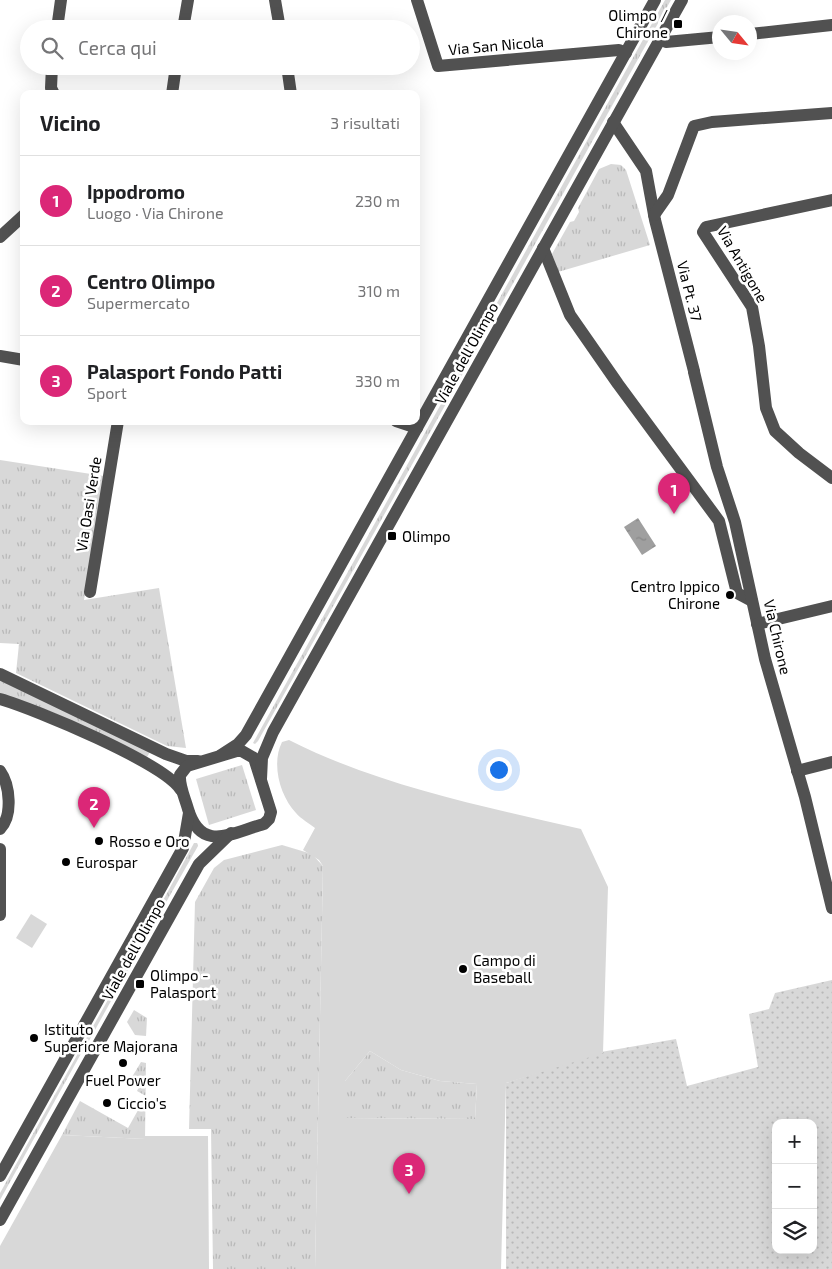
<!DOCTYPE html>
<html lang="it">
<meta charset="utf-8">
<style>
:root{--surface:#fff;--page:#f2f2f2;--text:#202124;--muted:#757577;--line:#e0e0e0;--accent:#db2777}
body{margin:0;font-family:"Exo 2",sans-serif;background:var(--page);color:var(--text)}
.controls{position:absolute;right:15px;bottom:15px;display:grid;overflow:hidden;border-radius:10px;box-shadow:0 5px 20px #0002}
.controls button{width:45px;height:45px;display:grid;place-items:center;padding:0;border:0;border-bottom:1px solid var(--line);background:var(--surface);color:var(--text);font:25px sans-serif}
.compass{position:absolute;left:712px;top:15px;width:45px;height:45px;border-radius:50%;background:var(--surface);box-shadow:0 5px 20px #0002;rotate:119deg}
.you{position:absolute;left:498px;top:769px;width:18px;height:18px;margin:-12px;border:4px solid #fff;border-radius:50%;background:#1a73e8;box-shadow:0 0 0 8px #1a73e833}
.badge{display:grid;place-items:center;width:32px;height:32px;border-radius:50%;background:var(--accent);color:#fff;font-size:16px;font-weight:700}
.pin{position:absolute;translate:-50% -41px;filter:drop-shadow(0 1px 2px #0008)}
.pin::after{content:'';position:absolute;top:26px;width:18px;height:15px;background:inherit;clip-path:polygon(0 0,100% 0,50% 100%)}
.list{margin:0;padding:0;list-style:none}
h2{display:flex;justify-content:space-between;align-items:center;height:65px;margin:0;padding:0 20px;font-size:21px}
h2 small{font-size:16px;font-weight:400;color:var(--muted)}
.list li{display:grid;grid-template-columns:32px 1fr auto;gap:15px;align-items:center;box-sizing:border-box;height:90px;padding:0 20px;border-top:1px solid var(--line)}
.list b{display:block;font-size:19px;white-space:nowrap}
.list p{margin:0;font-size:16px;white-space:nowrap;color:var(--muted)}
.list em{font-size:16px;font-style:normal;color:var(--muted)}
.icon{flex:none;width:28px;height:28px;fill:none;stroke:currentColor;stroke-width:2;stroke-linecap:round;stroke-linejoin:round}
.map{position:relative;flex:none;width:832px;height:1269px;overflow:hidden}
.search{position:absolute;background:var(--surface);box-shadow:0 5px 20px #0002;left:20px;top:20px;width:400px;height:55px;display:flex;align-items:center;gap:12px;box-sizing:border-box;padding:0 18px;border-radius:28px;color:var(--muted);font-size:19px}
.panel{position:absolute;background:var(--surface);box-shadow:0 5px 20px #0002;left:20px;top:90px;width:400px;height:335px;border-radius:10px}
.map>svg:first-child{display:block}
.grass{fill:url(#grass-tufts)}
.park{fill:url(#park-dots);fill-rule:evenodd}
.pitch{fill:#d8d8d8;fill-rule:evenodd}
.water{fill:url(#water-ripples)}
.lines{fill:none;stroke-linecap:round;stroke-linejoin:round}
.minor{stroke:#515151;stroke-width:12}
.poi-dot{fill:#000;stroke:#fff;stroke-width:2}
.labels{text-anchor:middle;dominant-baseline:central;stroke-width:5;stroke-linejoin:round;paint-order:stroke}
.poi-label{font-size:15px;fill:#000;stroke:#fff;text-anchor:start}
.street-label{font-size:15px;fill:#000;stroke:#fff}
</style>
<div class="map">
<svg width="832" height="1269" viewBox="0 0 832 1269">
<defs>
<pattern id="grass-tufts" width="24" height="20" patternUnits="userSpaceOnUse" patternTransform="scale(1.25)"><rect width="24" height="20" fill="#d8d8d8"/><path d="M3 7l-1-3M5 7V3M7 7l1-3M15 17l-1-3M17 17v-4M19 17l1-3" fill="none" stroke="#b8b8b8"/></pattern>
<pattern id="park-dots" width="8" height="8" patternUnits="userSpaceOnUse" patternTransform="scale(1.25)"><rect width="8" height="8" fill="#d8d8d8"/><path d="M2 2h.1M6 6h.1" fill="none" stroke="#b8b8b8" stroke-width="1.8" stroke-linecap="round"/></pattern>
<pattern id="water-ripples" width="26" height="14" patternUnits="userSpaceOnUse" patternTransform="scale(1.25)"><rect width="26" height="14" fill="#9f9f9f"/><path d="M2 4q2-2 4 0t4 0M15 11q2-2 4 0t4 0" fill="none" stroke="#878787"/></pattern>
</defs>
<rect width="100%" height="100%" fill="#fff"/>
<g class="grass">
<polygon points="665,0 671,0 258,741 255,744 253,743"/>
<polygon points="611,164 621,165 626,170 650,245 558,272 552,254 570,222 574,221 579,212 578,208 599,169"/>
<polygon points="0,460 104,476 84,600 159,588 186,748 167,746 16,673 19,644 0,643"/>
<polygon points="0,680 150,752 147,757 52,712 0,693"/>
<polygon points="242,765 256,810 209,825 196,779"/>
<polygon points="194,843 197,843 198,846 156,920 153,919"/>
<polygon points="282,845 312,854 323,866 315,1269 213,1269 211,1129 189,1129 195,902 214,868 224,860"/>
<polygon points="151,923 153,925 85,1048 82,1046"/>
<polygon points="134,1010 147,1018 146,1036 135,1035 127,1022"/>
<polygon points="81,1048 83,1050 0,1200 0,1193"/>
<polygon points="370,1051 401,1070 440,1081 477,1084 475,1119 344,1118 345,1081"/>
<polygon points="141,1062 146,1063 145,1139 62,1135 80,1101 128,1128 146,1096 137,1091 141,1083 132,1077"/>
</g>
<path class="park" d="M 832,980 L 832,1269 L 506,1269 L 506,1083 L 601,1052 L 676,1039 L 687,1086 L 758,1067 L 749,1014 L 769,1009 L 775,993 ZM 776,1123 L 813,1123 L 813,1250 L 776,1250 Z"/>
<g class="pitch">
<path d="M 289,740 C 380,786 482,806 581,829 L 608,887 L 603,1053 L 506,1083 L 501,1269 L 315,1269 L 323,866 L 319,860 L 303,850 L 315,828 C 309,823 301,819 296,813 C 280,796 271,764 282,742 ZM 370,1051 L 401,1070 L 440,1081 L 477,1084 L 475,1119 L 345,1118 L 345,1081 Z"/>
<polygon points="31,914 47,924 32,948 16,938"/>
<polygon points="62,1135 145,1139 145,1136 208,1136 209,1269 0,1269 0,1246"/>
</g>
<polygon class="water" points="638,518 656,546 642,555 624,527"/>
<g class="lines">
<g class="minor">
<polyline points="275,0 280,29"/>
<polyline points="417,0 438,66 619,50 626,53"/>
<polyline points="57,29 61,0"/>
<polyline points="183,29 188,0"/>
<polyline points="750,34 832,25"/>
<polyline points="660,39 666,42 720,37"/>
<polyline points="52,66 51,88 54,94"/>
<polyline points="287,66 291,94"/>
<polyline points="172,94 176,66"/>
<polyline points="613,122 646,171 655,220 694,371"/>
<polyline points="832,200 706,227 703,232 752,307 759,346 766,408 775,431 799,453 832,478"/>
<polyline points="654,215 668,195 694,126 712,122 832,113"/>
<polyline points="0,237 24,215"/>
<polyline points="543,248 570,315 618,384 719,521 737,593 752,601"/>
<polyline points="0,356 24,360"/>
<polyline points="694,372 717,467 735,522 765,659 805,797 832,908"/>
<polyline points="396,421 417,428"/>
<polyline points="90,592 118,421"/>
<polyline points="757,624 832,606"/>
<polyline points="0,674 166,754 186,761 198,761"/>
<path d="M 0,699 C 35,709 164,763 181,790"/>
<path d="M 240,750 L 254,758 L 271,812 L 269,819 L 264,824 C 231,833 201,853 188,809 C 185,798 179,786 180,775 L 187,766 Z"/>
<polyline points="221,755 238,744 246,735 655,0"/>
<path d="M 0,771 C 10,785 13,816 0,829"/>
<polyline points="797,771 832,762"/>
<polyline points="261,779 262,758 273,732 682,0"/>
<polyline points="0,849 0,915"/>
<polyline points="0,1176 183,848 189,813"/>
<polyline points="0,1220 199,864 231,833"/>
</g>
</g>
<g class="poi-dot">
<rect x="673" y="19" width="10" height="10" rx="2.5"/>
<rect x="387" y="531" width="10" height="10" rx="2.5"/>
<circle cx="730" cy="595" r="5"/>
<circle cx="99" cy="841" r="5"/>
<circle cx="66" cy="862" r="5"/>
<circle cx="463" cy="969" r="5"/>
<rect x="135" y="979" width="10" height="10" rx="2.5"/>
<circle cx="34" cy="1038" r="5"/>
<circle cx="123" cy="1063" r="5"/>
<circle cx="107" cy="1103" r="5"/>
</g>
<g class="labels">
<g class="poi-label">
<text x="668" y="15" text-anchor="end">Olimpo /<tspan x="668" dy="17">Chirone</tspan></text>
<text x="402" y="536">Olimpo</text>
<text x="720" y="586" text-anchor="end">Centro Ippico<tspan x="720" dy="17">Chirone</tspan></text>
<text x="109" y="841">Rosso e Oro</text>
<text x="76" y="862">Eurospar</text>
<text x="473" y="960">Campo di<tspan x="473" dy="17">Baseball</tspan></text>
<text x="150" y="975">Olimpo -<tspan x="150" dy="17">Palasport</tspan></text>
<text x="44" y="1029">Istituto<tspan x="44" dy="17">Superiore Majorana</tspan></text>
<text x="123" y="1080" text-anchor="middle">Fuel Power</text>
<text x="117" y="1103">Ciccio's</text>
</g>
<g class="street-label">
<text transform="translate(496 45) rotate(-5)">Via San Nicola</text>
<text transform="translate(743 264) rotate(60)">Via Antigone</text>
<text transform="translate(690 291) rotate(76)">Via Pt. 37</text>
<text transform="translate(466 353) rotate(-61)">Viale dell'Olimpo</text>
<text transform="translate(88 504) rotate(-81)">Via Oasi Verde</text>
<text transform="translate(778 637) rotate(77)">Via Chirone</text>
<text transform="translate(133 949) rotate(-61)">Viale dell'Olimpo</text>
</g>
</g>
</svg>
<div class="controls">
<button>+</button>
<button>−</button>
<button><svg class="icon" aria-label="layers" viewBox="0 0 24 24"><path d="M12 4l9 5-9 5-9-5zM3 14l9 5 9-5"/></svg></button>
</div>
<svg class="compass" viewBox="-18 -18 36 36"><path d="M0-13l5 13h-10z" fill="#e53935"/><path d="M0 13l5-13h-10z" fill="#757577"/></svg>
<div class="you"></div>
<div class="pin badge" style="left:674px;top:514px">1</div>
<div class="pin badge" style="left:94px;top:828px">2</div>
<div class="pin badge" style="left:409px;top:1194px">3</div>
<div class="search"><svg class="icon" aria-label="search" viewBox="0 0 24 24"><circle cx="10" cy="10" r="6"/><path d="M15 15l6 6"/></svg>Cerca qui</div>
<section class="panel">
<h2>Vicino<small>3 risultati</small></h2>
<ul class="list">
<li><span class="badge">1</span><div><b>Ippodromo</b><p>Luogo · Via Chirone</p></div><em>230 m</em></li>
<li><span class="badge">2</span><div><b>Centro Olimpo</b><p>Supermercato</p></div><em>310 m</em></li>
<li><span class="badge">3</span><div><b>Palasport Fondo Patti</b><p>Sport</p></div><em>330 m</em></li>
</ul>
</section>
</div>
